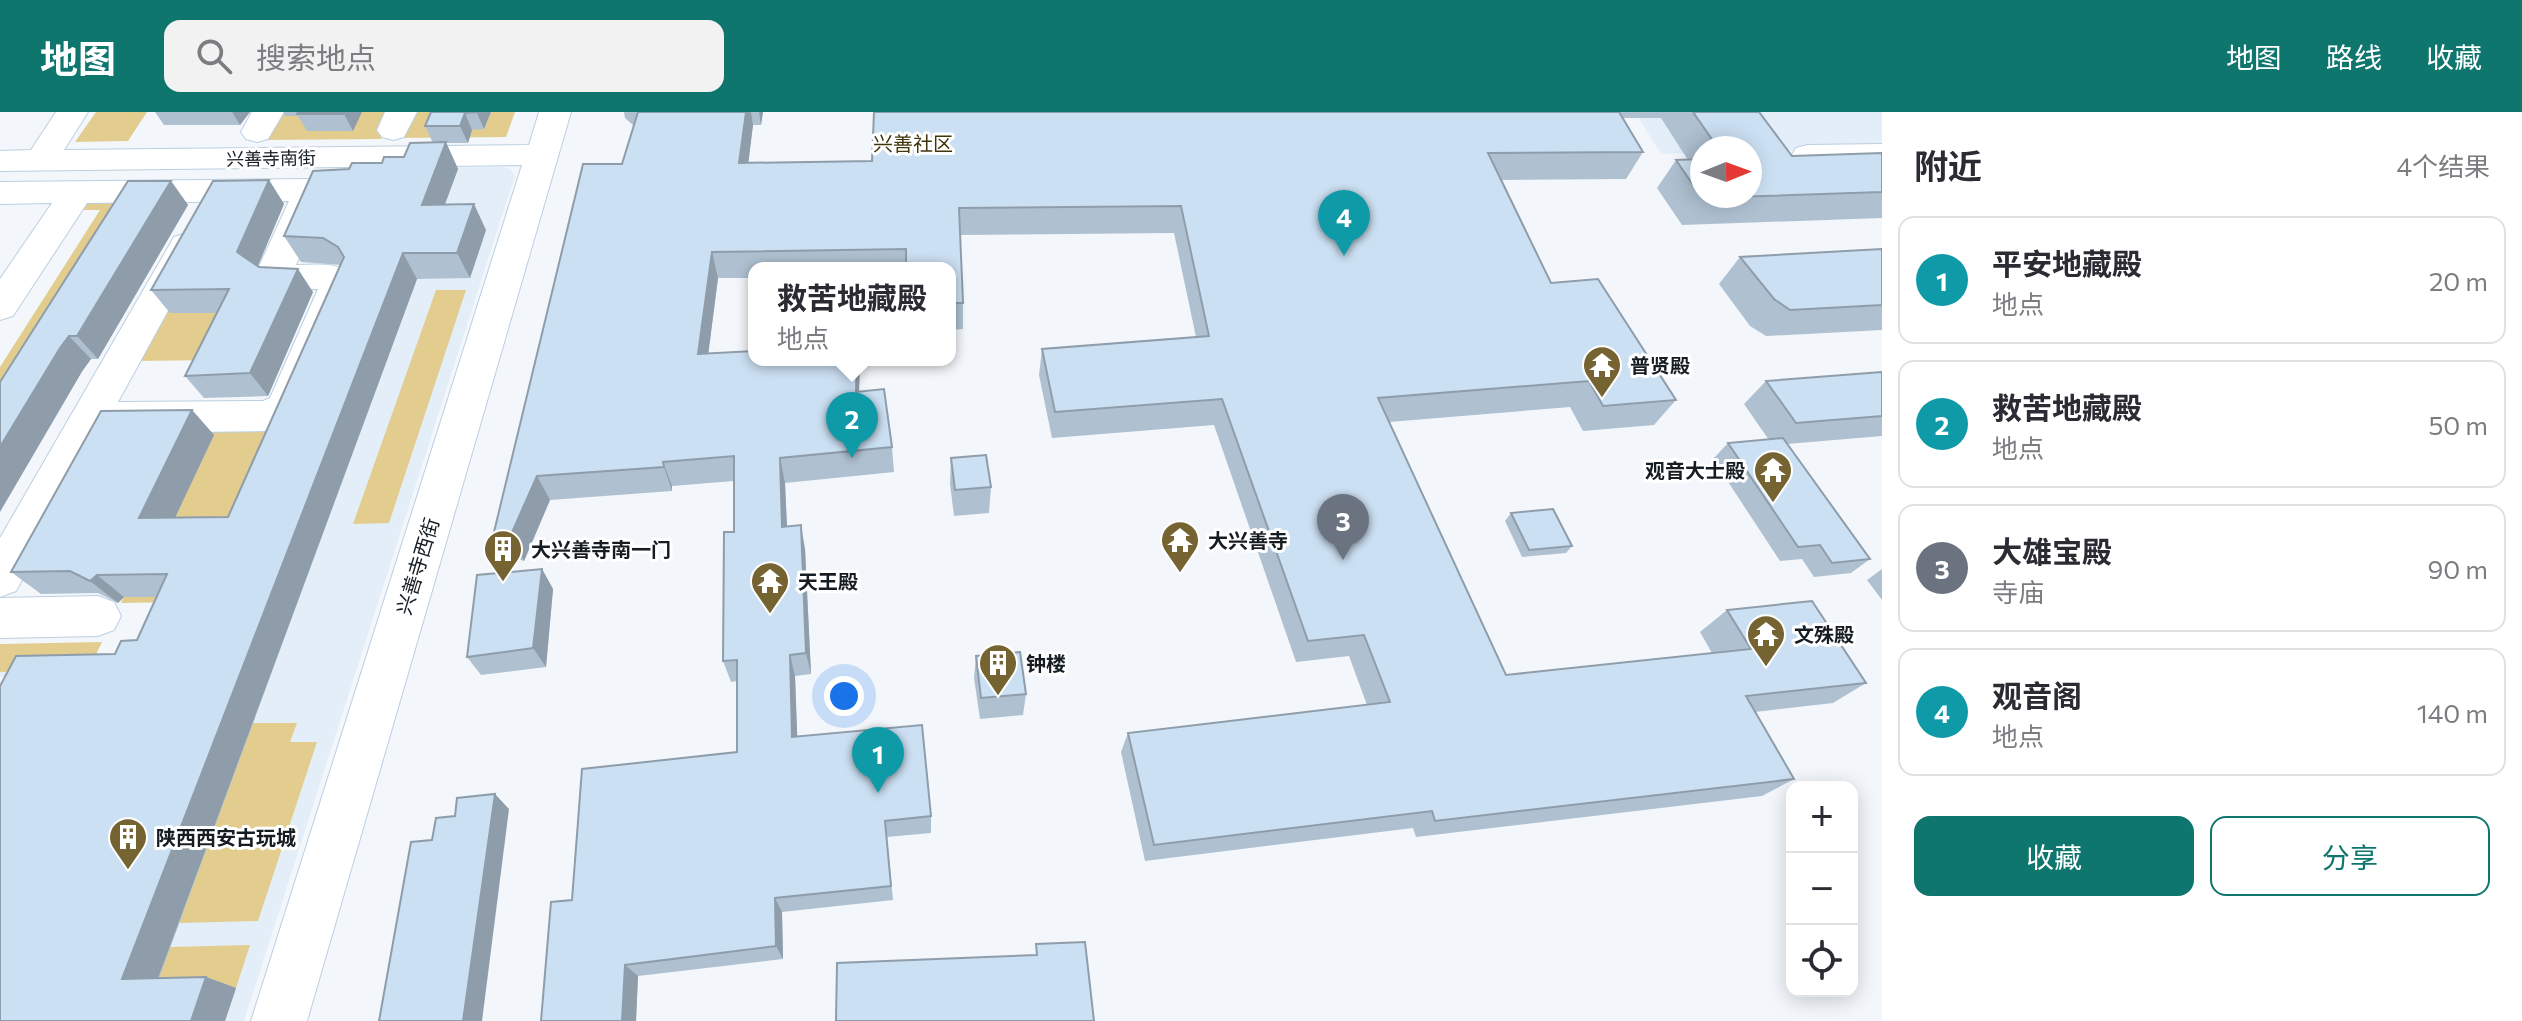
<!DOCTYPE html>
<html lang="zh">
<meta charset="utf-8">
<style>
:root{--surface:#fff;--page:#f2f2f3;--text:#2b2b33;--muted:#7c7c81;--line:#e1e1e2;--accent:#0f766e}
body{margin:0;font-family:Commissioner,"Noto Sans SC",sans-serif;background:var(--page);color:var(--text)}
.controls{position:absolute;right:24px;bottom:24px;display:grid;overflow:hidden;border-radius:16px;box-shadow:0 4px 20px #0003}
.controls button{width:72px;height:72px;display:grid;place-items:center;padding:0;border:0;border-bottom:2px solid var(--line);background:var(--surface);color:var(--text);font:40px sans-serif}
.compass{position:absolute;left:1690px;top:24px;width:72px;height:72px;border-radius:50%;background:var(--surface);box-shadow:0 4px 20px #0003;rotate:89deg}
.you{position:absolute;left:844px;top:584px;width:28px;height:28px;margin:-20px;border:6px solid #fff;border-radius:50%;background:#1a73e8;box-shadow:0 0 0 12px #1a73e833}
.badge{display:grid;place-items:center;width:52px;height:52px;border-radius:50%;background:var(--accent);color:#fff;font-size:26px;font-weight:700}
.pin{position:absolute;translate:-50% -66px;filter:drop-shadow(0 2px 4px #0008)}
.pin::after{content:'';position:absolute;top:42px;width:28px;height:24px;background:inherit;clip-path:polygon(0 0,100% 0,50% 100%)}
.popup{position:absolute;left:748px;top:150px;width:208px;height:104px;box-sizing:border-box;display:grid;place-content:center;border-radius:16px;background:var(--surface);filter:drop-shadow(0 2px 6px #0005);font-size:26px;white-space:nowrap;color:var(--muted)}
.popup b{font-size:30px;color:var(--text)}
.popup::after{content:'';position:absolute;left:50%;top:100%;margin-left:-16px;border:16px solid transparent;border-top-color:var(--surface)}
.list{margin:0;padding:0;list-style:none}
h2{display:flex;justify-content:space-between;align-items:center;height:104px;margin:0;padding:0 32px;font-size:34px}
h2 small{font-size:26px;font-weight:400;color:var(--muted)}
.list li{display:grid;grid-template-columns:52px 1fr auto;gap:24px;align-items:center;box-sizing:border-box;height:128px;margin:0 16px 16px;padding:0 16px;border:2px solid var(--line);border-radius:16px}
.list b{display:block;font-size:30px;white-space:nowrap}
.list p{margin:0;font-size:26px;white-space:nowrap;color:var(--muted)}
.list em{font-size:26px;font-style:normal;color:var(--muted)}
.actions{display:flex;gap:16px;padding:24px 32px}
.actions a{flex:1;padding:18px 0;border:2px solid var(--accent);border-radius:16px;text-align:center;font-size:28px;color:var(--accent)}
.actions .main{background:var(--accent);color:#fff}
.icon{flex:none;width:44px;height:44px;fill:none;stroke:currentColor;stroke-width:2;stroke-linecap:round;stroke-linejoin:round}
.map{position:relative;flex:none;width:1882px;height:909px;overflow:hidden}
header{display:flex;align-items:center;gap:48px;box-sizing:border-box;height:112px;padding:0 40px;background:var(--accent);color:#fff}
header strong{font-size:38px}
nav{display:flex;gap:44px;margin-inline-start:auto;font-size:28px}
.search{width:560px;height:72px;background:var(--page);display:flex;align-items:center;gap:20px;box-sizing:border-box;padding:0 28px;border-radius:16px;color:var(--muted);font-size:30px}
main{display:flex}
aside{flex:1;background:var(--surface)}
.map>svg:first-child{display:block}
.built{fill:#e3eef8}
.green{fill:#e2cd8f}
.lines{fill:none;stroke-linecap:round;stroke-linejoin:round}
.minor-casing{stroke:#bbcfe2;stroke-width:2}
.minor{fill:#fff;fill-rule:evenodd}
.wall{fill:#afc1d1;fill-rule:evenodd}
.shaded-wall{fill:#8f9daa}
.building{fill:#cce0f3;stroke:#8f9daa;stroke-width:2}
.labels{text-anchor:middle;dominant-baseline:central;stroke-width:6;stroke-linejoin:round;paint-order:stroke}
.far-street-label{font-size:18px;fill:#151d23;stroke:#fff}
.far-quarter-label{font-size:20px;fill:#42350b;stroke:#fff}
.poi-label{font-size:20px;font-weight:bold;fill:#151d23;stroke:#fff;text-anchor:start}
.street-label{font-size:20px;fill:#151d23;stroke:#fff}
</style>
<header>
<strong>地图</strong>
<div class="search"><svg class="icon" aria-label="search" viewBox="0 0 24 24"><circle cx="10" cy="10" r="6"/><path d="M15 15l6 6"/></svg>搜索地点</div>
<nav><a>地图</a><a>路线</a><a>收藏</a></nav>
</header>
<main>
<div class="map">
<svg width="1882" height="909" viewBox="0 0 1882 909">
<rect width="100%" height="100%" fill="#f3f7fb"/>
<g class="built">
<polygon points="1635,0 1882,0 1882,36 1750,40 1750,36 1702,36 1702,41 1661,42"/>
<polygon points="504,55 510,57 515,64 508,85 244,909 0,909 28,564 0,565 0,560 196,557 404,56"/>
</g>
<g class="green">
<polygon points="96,0 147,0 128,29 75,30"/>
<polygon points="277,0 316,0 352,19 362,0 393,0 381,27 261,28"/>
<polygon points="409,0 446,0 484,17 491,0 515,0 506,25 398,26"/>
<polygon points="120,85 0,278 0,255 100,98 78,98 83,90"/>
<polygon points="222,87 228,201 223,248 133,249"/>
<polygon points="436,178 466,178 389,411 353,412"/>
<polygon points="299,309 225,489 121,491 207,310"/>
<polygon points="102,530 88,559 0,560 0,532"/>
<polygon points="253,611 297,611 290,630 317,630 258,809 179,811"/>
<polygon points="250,833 236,876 154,877 170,835"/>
</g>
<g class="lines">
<g class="minor-casing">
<g id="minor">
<polygon points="56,0 88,0 64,38 529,33 539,0 571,0 307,909 251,909 522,53 0,59 0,39 31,38"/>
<polygon points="252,0 284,0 268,27 257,30 246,27 241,20"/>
<polygon points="385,0 417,0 404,25 393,28 382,25 377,18"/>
<polygon points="1882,32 1882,52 1808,53 1796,50 1792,43 1796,36 1808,33"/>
<path d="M 311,67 L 323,70 L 328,78 L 296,153 C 318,153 344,148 357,170 L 299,307 L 267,319 L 102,321 L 16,479 L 0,485 L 0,426 L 174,125 L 186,121 L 198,125 L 204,133 L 118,290 L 263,289 L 270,286 L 318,177 C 296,177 269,182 256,161 L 289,89 L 87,91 L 13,204 L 0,208 L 0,167 L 52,91 L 0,92 L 0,70 Z"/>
<polygon points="98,484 114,490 121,504 114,518 98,524 0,526 0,486"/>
</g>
</g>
<use href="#minor" class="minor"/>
</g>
<g class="wall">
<polygon points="155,0 250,0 240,13 164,13"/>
<polygon points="283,0 362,0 353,19 307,19 298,4 285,4"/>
<polygon points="431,0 491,0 484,17 472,18 468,31 446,31 458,57 445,92 486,118 470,166 417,167 159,866 206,865 236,876 225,909 0,909 115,542 137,528 157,485 124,485 118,491 98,481 41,482 11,460 192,298 214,323 175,406 228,405 341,153 301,150 284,124 349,57 382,51 404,45 433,31 425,14"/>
<path d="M 624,0 L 763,0 L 761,13 L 753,13 L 748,51 L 872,49 L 874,0 L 1759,0 L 1792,44 L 1882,41 L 1882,106 L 1682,113 L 1657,76 L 1676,48 L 1688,48 L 1661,6 L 1623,6 L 1643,40 L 1626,67 L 1502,68 L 1551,171 L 1676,288 L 1654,313 L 1583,319 L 1570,295 L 1389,310 L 1506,563 L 1712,541 L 1700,520 L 1727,498 L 1866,571 L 1833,591 L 1755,600 L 1794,667 L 1762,684 L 1416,725 L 1413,716 L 1145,749 L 1121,640 L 1128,621 L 1367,593 L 1349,544 L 1296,550 L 1214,313 L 1052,326 L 1039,263 L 1042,237 L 1196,225 L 1174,121 L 960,123 L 963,191 L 963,217 L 950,218 L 950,156 L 754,156 L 754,166 L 718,166 L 708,241 L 754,248 L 859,248 L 859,280 L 892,335 L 894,360 L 785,371 L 787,415 L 805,437 L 811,562 L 795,564 L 797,624 L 931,704 L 931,721 L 887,725 L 893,788 L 782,800 L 783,847 L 638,864 L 636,909 L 541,909 L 572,788 L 737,640 L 737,569 L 731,570 L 723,549 L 734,420 L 734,369 L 672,374 L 672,379 L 550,388 L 524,449 L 508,443 L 494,420 L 622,52 L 634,14 L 625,6 ZM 1702,36 L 1750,36 L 1702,84 Z"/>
<polygon points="269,68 284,92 258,154 313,180 268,284 204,286 185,264 217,201 170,201 151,178"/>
<polygon points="171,69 188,93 98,247 91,247 83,258 0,270"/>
<polygon points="1882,137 1882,218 1766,224 1750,214 1719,172 1740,145"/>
<polygon points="1882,260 1882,324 1787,332 1870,447 1851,461 1814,465 1802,447 1780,449 1713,347 1728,331 1769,328 1744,292 1766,269"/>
<polygon points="951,346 991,375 989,401 954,404 950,372"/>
<polygon points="1511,401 1572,434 1566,441 1522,445 1505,409"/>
<polygon points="542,457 553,477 546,555 481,563 467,545"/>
<polygon points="1882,457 1882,488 1867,468"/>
<polygon points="976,544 1026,582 1023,603 980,607 974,566"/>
</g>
<g class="shaded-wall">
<polygon points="232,0 250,0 240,13"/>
<polygon points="345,0 362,0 353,19 344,2"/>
<polygon points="478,0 491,0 484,17 477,1"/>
<polygon points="746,0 751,0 753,13 745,78 739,51"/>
<polygon points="759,0 763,0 761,13"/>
<polygon points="465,1 472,18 468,31 460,14"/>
<polygon points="446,30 458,57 435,119 422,93"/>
<polygon points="269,68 284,92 254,163 237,140"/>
<polygon points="171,69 188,93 98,247 77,224"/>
<polygon points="474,92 486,118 470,166 457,141"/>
<polygon points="712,140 718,166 705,268 698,242"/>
<polygon points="403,141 417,167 154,877 122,867"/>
<polygon points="298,157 313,180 268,284 250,261"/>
<polygon points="69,224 91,247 83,258 0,400 0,335 60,236"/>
<polygon points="857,248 859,248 860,256 858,306 856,280"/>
<polygon points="192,298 214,323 164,429 139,406"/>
<polygon points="780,346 785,371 788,439 782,415"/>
<polygon points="663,350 672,374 672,379 664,355"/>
<polygon points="537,364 550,388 524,449 510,425"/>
<polygon points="801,413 805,437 811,562 806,541"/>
<polygon points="542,457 553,477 546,555 533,536"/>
<polygon points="97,463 124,485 118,491 90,469"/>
<polygon points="790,543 795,564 798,644 792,625"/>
<polygon points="495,682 509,697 482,909 463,909"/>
<polygon points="775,786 782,800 783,847 776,834"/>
<polygon points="625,853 638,864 636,909 622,909"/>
<polygon points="206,865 236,876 225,909 191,909"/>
</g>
<g class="building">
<polygon points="298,0 345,0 344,2 297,2"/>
<polygon points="431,0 478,0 465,1 460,14 425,14"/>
<polygon points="638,0 746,0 739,51 872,49 874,0 1619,0 1643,40 1488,41 1551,171 1598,167 1676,288 1603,294 1589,269 1378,286 1506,563 1751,537 1727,498 1812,489 1866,571 1746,584 1794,667 1435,709 1432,699 1154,733 1128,621 1390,590 1364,523 1308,529 1222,287 1055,300 1042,237 1209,224 1181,94 959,96 963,191 950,191 950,156 906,156 906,137 712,140 698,242 754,239 754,248 857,248 856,280 884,277 892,335 780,346 782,415 801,413 806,541 790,543 792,625 922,613 931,704 885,709 891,774 775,786 776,834 625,853 622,909 541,909 551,790 572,788 582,657 737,640 737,548 723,549 724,420 734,420 734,344 663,350 664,355 537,364 510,425 494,420 583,52 622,52"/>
<polygon points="1693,0 1759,0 1792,44 1882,41 1882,80 1702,86 1676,48 1702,47 1702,84 1750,84 1750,36 1718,36"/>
<polygon points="446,30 422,93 474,92 457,141 403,141 122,867 206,865 191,909 0,909 0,574 16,544 115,542 121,529 137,528 167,462 97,463 90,469 70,459 11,460 101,299 192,298 139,406 228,405 344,145 338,135 323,126 284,124 313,59 349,57 352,51 382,51 384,45 404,45 410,31"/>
<polygon points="269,68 237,140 259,155 298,157 250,261 185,264 229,177 151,178 213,69"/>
<polygon points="128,69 171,69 77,224 69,224 60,236 0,335 0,270"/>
<polygon points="1882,137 1882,193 1790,198 1774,187 1740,145"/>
<polygon points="1882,260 1882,304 1796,311 1766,269"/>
<polygon points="1783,326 1870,447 1832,451 1820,433 1798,435 1728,331"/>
<polygon points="986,343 991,375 955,378 951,346"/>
<polygon points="1553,397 1572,434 1529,438 1511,401"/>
<polygon points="542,457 533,536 467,545 477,463"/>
<polygon points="1020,540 1026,582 981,586 976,544"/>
<polygon points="495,682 463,909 379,909 411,730 432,728 436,706 455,704 457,686"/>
<polygon points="1085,830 1094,909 836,909 837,851 1037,843 1036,832"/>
</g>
<defs>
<g id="temple-pin" transform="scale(2)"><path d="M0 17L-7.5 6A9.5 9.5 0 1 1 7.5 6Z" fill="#756432" stroke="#fff"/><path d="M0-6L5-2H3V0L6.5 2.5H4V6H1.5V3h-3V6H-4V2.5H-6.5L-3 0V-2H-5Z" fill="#fff"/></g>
<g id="building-pin" transform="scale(2)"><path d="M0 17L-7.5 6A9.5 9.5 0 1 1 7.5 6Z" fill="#756432" stroke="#fff"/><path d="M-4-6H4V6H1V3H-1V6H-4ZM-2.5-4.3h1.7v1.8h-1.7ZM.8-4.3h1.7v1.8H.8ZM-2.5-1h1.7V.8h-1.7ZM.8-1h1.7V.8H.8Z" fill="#fff"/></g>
</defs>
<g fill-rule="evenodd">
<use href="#temple-pin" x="1602" y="253"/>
<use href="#temple-pin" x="1773" y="358"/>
<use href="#temple-pin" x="1180" y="428"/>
<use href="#building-pin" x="503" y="437"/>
<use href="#temple-pin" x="770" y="469"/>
<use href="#temple-pin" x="1766" y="522"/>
<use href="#building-pin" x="998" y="551"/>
<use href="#building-pin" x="128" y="725"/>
</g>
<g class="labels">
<g class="far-street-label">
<text transform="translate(271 46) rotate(-1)">兴善寺南街</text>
</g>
<g class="far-quarter-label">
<text x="913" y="31">兴善社区</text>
</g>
<g class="poi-label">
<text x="1630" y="253">普贤殿</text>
<text x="1745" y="358" text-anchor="end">观音大士殿</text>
<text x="1208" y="428">大兴善寺</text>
<text x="531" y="437">大兴善寺南一门</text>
<text x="798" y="469">天王殿</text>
<text x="1794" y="522">文殊殿</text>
<text x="1026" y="551">钟楼</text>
<text x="156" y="725">陕西西安古玩城</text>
</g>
<g class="street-label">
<text transform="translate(417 454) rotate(-73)">兴善寺西街</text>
</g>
</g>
</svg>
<div class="controls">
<button>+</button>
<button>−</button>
<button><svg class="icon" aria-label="locate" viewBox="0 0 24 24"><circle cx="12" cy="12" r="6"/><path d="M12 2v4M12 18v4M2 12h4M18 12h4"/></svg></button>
</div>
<svg class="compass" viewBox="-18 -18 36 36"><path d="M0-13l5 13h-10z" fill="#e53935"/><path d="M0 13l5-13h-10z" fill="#7c7c81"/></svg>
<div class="you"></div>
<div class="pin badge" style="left:878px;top:681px;background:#0f9aa8">1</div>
<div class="pin badge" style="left:852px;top:346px;background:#0f9aa8">2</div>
<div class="popup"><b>救苦地藏殿</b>地点</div>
<div class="pin badge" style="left:1343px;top:448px;background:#6b7280">3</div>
<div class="pin badge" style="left:1344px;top:144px;background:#0f9aa8">4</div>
</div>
<aside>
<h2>附近<small>4个结果</small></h2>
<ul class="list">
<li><span class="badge" style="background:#0f9aa8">1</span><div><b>平安地藏殿</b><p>地点</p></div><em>20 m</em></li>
<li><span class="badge" style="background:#0f9aa8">2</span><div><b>救苦地藏殿</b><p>地点</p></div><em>50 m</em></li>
<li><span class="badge" style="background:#6b7280">3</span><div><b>大雄宝殿</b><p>寺庙</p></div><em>90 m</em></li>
<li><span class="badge" style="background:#0f9aa8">4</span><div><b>观音阁</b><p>地点</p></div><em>140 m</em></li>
</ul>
<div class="actions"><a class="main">收藏</a><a>分享</a></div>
</aside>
</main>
